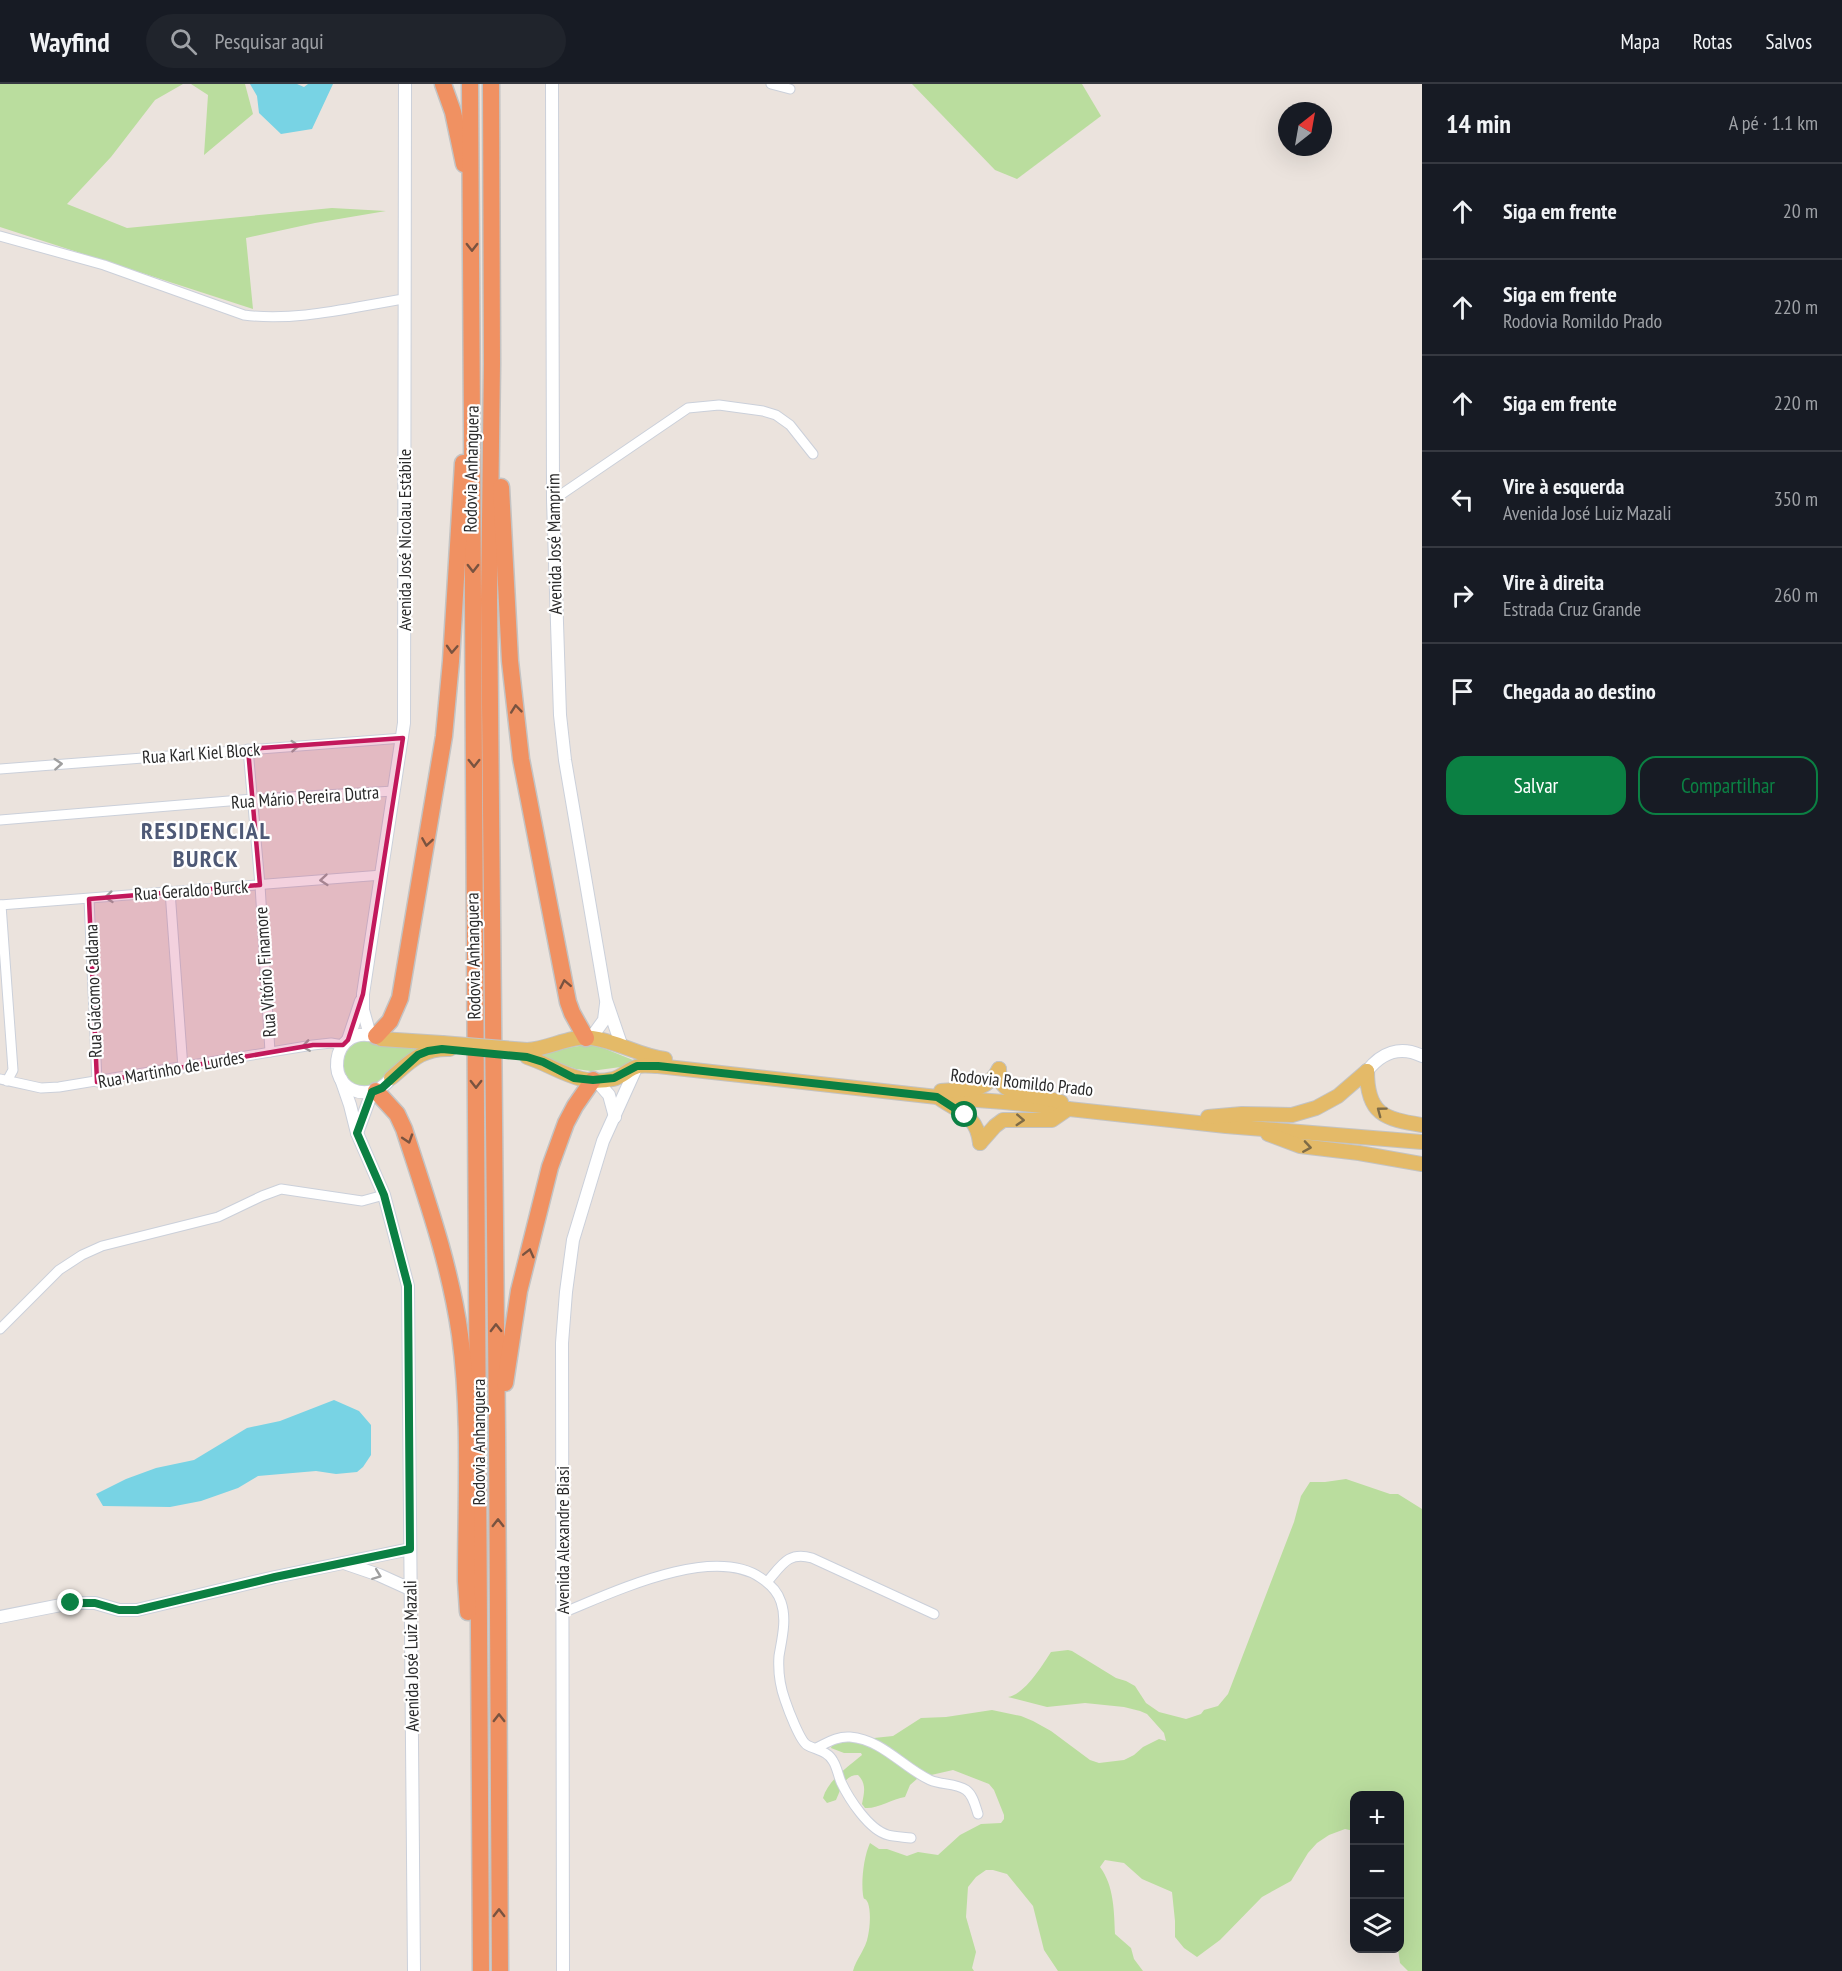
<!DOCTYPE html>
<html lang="pt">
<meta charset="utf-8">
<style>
:root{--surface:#171b24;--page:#20242c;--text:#f1f3f6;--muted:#9ea1a6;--line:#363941;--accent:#0b8043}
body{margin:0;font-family:"PT Sans Narrow",sans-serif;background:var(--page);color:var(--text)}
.controls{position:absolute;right:18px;bottom:18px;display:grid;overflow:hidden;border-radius:12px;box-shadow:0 6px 24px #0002}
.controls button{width:54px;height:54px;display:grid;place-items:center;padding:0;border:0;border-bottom:2px solid var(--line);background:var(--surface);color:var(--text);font:30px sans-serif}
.compass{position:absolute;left:1278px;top:18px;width:54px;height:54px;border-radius:50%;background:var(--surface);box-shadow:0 6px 24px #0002;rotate:31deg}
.stop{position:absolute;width:18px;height:18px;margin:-14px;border:4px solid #0b8043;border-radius:50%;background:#fff}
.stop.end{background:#0b8043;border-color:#fff;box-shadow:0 2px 6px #0008}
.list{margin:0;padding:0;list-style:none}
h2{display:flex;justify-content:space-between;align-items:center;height:78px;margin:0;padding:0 24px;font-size:26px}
h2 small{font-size:20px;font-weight:400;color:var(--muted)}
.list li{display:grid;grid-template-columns:39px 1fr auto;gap:18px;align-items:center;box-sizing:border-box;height:96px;padding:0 24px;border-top:2px solid var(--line)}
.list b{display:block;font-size:22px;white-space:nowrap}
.list p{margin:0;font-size:20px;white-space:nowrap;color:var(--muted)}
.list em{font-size:20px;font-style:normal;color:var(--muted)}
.actions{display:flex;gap:12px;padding:18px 24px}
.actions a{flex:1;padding:14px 0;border:2px solid var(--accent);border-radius:18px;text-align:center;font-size:21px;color:var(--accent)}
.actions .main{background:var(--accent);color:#fff}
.icon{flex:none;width:33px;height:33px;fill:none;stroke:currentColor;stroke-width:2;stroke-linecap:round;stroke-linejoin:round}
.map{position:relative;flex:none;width:1422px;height:1887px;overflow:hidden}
header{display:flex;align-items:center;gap:36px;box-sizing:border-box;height:84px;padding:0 30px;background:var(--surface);border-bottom:2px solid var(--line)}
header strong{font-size:28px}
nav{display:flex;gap:33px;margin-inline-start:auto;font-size:21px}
.search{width:420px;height:54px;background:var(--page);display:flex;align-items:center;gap:15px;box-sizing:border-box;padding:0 21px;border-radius:33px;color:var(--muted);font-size:22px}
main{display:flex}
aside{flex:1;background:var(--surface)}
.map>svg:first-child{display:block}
.green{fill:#badd9e}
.water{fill:#78d3e4}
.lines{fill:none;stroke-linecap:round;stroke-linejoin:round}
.street-casing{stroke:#cbd0da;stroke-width:11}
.secondary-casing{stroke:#cbd0da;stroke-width:14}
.primary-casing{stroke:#c3c3c3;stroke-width:16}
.highway-casing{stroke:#c3c3c3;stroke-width:19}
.street{stroke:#fff;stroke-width:9}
.secondary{stroke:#fff;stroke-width:12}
.primary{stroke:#e4ba68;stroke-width:14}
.highway{stroke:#f09162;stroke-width:16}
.primary-bridge-casing{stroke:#c3c3c3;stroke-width:16;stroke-linecap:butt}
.primary-bridge{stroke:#e4ba68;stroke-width:14}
.oneway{stroke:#795340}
.oneway2{stroke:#9f9f9f}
.oneway3{stroke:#7e6b46}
.route{stroke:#0b8043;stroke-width:8}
.marked{fill:#c2185b;fill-opacity:0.2;stroke:#c2185b;stroke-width:4.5;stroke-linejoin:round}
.labels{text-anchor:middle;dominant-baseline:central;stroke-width:4.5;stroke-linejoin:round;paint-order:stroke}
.street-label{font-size:18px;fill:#2a2a2a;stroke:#fff}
.district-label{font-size:24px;font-weight:bold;letter-spacing:1.5px;fill:#4e5976;stroke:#fff}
</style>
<header>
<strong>Wayfind</strong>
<div class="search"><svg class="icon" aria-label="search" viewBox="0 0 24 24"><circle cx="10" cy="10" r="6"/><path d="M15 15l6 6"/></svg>Pesquisar aqui</div>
<nav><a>Mapa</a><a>Rotas</a><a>Salvos</a></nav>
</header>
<main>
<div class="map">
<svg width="1422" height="1887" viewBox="0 0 1422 1887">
<rect width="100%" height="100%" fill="#ebe3dd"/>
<g class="green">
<polygon points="0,0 183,0 155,16 111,73 67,120 127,144 332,124 386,127 315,139 246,154 253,225 0,143"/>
<polygon points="191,0 245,0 253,30 204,71 208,11"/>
<polygon points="912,0 1082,0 1101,32 1017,95 995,86"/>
<path d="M 361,955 L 433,961 L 371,1003 C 367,1002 360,1003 356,1001 C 342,996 337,973 348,963 C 352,960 358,958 361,955 Z"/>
<path d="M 590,961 L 603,964 L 643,980 L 591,987 L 576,985 L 534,970 C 553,968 571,962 590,961 Z"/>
<path d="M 1346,1395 L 1390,1410 L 1398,1410 L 1422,1425 L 1422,1887 L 1408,1887 L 1400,1879 L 1398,1865 L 1400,1864 L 1400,1712 L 1354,1712 L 1354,1747 L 1345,1745 L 1329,1751 L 1317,1759 L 1308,1769 L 1291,1797 L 1262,1813 L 1220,1856 L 1197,1873 L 1184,1864 L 1175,1853 L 1175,1837 L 1172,1808 L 1142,1795 L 1124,1779 L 1105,1776 L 1100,1783 C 1114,1802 1114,1826 1115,1850 L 1131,1864 L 1134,1875 L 1143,1887 L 1058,1887 L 1044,1866 L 1033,1822 L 1007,1790 L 993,1786 L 986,1786 L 976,1793 L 968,1803 L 966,1833 L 976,1868 L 972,1884 L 974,1887 L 853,1887 C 856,1875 866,1865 868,1852 C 870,1843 871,1828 868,1819 C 865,1812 864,1818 863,1811 C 861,1796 864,1772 870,1759 L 879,1765 L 887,1765 L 907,1772 L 918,1768 L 938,1771 L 960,1751 L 981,1740 L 1001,1739 L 1004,1735 L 1004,1731 L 994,1706 L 989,1700 L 953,1686 L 918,1694 L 910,1701 L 905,1713 C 892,1715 878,1725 865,1724 L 862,1720 C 864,1709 867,1700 858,1691 C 844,1691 841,1705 836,1716 L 827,1719 L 823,1714 C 828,1696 848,1683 862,1671 L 861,1669 L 844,1669 L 831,1664 L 832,1661 L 842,1649 L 875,1661 L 874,1654 L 893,1652 L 921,1634 L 946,1633 L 992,1626 L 1021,1632 L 1033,1637 L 1051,1647 L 1090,1676 L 1099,1679 L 1124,1676 L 1134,1671 L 1143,1663 L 1159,1655 L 1166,1657 L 1164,1649 L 1147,1630 L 1140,1627 L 1124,1623 L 1085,1619 L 1047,1623 L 1008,1613 C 1024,1611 1042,1582 1051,1568 L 1068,1566 L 1072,1567 L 1116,1594 L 1126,1597 L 1135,1602 L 1146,1619 L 1159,1628 L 1186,1635 L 1201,1630 L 1204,1626 L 1218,1622 L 1228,1610 L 1294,1438 L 1301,1412 L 1310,1398 L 1325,1398 Z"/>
</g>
<g class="water">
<polygon points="250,0 297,0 304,3 308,0 333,0 312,45 281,50 259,29 257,12"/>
<polygon points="334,1316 359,1327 371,1341 371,1371 363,1383 357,1388 336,1390 316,1387 258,1392 238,1404 201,1417 170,1423 103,1422 96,1410 126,1395 156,1384 194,1376 247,1344 280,1337"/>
</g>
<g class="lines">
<g class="street-casing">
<g id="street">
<polyline points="771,0 790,5"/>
<path d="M 0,152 L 104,181 L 244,231 C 297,238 352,223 404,215"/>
<polyline points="553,416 688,324 719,321 763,327 776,331 790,341 813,370"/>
<polyline points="248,665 260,801 270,968"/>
<polyline points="0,685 403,654"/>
<polyline points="0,736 253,715 394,707"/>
<polyline points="170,807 183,984"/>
<polyline points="89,815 97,998"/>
<polyline points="0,821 382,791"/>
<polyline points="1,821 13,986 7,997"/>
<polyline points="0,995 41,1004 59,1003 313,961 331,959 343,961"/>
<polyline points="0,1245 59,1186 82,1171 102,1162 218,1133 262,1112 281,1105 362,1117 384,1111"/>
<path d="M 767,1498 C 782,1481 788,1467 812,1474 L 934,1530"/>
<path d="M 562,1529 C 612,1509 712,1460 761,1494 C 770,1500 778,1508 781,1518 C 787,1535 782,1554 779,1572 C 778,1586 780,1602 785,1616 C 788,1625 800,1657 807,1661 C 816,1666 828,1667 833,1677 C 837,1683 838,1691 841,1698 C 849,1715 869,1746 888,1751 C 895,1753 904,1753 911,1754"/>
<path d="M 816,1664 C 827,1659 837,1652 850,1653 C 883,1656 902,1683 930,1696 C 941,1701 956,1699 966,1706 C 973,1711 975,1721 978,1730"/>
</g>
</g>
<g class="secondary-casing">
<g id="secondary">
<polyline points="552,0 553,416 560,631 565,676 606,916 622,963"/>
<polyline points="370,951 363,926 363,910 404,639 405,0"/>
<path d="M 377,953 C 329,937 322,1012 368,1008 C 378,1007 385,1002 391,994"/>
<polyline points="591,954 604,936 606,920"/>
<polyline points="348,956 361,917"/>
<path d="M 1367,987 C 1381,969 1400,961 1422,972"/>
<polyline points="341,995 350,1021 357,1049 384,1111 408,1202 414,1887"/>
<polyline points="596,996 609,1011 615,1033"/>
<polyline points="357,1049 372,1008"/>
<polyline points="344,1479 379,1491 410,1505"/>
<polyline points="0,1533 71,1519 95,1519 119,1526 137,1526 275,1493 410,1465"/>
<polyline points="563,1887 562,1259 566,1208 573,1156 603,1057 637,982"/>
</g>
</g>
<g class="primary-casing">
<g id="primary">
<polyline points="381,955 442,959"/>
<path d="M 527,966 C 549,965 570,951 592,954 C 617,957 639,972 665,975"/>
<path d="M 527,973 C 557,983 579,1003 613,995 C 622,993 629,984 639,982 C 644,981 652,982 658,982 L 937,1013 L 1004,1018 L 1226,1042 L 1422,1058"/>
<path d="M 999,985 C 999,991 1000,999 1005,1003 C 1014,1011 1047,1013 1061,1018"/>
<path d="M 1367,987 C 1367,1030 1384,1035 1422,1041"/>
<path d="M 391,994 C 411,977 422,964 450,965"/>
<path d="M 941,1007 C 966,1004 985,1011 999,985"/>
<path d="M 939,1014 C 960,1029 977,1031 980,1059"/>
<polyline points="1208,1033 1242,1030 1292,1031 1316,1024 1338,1012 1367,987"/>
<polyline points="1268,1050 1300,1062 1359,1069 1422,1080"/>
<polyline points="980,1059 995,1042 1003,1036 1052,1036 1068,1025"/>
</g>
</g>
<g class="highway-casing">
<g id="highway">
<polyline points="443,0 453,28 464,80"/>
<polyline points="470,0 481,1887"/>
<polyline points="491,0 492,280 489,516 497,1350 500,1887"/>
<polyline points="501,403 510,577 521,675 568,918 572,929 586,954"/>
<polyline points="376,952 390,937 400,914 444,652 451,577 463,379"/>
<path d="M 376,1007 L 397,1030 L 404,1045 C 426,1113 450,1180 460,1251 C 471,1332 466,1415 466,1497 L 468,1528"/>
<polyline points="505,1299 519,1207 550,1083 566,1039 575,1022 593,996"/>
</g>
</g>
<use href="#street" class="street"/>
<use href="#secondary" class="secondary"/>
<use href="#primary" class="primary"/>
<use href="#highway" class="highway"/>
<g class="primary-bridge-casing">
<polyline id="primary-bridge" points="442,959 527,966"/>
</g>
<use href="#primary-bridge" class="primary-bridge"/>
</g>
<defs><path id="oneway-chevron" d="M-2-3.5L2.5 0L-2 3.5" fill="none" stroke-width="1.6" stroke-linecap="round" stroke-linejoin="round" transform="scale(1.5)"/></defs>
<g class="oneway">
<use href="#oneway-chevron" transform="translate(472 163) rotate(90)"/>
<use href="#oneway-chevron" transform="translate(473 484) rotate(90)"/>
<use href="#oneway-chevron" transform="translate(452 565) rotate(93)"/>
<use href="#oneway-chevron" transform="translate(516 625) rotate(-96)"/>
<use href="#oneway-chevron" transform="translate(474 679) rotate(90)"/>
<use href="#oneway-chevron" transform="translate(427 758) rotate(99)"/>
<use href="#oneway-chevron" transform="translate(565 900) rotate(-101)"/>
<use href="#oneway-chevron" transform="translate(476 1000) rotate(90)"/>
<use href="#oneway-chevron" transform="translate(408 1055) rotate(72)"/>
<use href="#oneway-chevron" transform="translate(529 1169) rotate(-76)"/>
<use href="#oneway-chevron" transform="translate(496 1244) rotate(-91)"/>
<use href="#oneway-chevron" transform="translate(498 1439) rotate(-90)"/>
<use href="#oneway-chevron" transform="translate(499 1634) rotate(-90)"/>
<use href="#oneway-chevron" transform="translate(499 1829) rotate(-90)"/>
</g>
<g class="oneway2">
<use href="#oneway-chevron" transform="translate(295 662) rotate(-4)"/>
<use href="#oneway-chevron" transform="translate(58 680) rotate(-4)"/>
<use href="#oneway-chevron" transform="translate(324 796) rotate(175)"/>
<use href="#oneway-chevron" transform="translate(109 813) rotate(174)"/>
<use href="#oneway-chevron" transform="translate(306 962) rotate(172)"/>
<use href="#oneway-chevron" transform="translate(377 1491) rotate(21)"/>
</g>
<g class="oneway3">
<use href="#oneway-chevron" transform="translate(1381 1027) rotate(-143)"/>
<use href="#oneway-chevron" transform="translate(1020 1036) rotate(3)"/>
<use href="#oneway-chevron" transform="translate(1307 1063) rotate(9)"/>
</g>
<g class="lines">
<polyline class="route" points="71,1519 95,1519 119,1526 137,1526 275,1493 410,1465 408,1202 384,1111 357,1049 372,1008 382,1004 418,971 428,967 442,965 527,973 543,978 574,994 593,996 614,994 637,982 658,982 937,1013 965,1031"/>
</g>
<path class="marked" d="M 403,654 L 363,910 L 348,956 L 343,961 L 313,961 L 97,998 L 89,815 L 260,801 L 248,665 Z"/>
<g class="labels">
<g class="street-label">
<text transform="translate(471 385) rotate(-89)">Rodovia Anhanguera</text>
<text transform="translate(404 456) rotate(-90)">Avenida José Nicolau Estábile</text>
<text transform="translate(554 460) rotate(-91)">Avenida José Mamprim</text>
<text transform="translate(201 669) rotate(-4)">Rua Karl Kiel Block</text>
<text transform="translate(305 713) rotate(-4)">Rua Mário Pereira Dutra</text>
<text transform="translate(191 806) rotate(-4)">Rua Geraldo Burck</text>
<text transform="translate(473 872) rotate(-91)">Rodovia Anhanguera</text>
<text transform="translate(265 888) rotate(-94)">Rua Vitório Finamore</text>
<text transform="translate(93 907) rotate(-92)">Rua Giácomo Caldana</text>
<text transform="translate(171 985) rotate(-10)">Rua Martinho de Lurdes</text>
<text transform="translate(1022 998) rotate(6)">Rodovia Romildo Prado</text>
<text transform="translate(478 1358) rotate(-90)">Rodovia Anhanguera</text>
<text transform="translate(562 1456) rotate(-90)">Avenida Alexandre Biasi</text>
<text transform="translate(411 1572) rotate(-91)">Avenida José Luiz Mazali</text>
</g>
<g class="district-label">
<text x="206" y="746">RESIDENCIAL<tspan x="206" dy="28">BURCK</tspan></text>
</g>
</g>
</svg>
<div class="controls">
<button>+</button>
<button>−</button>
<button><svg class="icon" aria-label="layers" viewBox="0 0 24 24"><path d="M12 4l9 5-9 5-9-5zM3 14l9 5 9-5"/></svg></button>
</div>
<svg class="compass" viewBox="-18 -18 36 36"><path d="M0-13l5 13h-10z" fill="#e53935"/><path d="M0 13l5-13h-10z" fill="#9ea1a6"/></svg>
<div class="stop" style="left:965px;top:1031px"></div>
<div class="stop end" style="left:71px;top:1519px"></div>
</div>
<aside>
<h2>14 min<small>A pé · 1.1 km</small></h2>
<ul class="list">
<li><svg class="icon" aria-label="ahead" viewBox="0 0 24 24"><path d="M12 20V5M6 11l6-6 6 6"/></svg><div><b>Siga em frente</b></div><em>20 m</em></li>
<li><svg class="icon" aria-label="ahead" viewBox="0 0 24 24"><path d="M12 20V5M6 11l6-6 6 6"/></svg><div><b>Siga em frente</b><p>Rodovia Romildo Prado</p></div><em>220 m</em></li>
<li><svg class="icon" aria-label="ahead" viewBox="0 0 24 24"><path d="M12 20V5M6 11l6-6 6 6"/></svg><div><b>Siga em frente</b></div><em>220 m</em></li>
<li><svg class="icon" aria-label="left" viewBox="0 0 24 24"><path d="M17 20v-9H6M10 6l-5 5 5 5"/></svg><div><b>Vire à esquerda</b><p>Avenida José Luiz Mazali</p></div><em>350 m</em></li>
<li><svg class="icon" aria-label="right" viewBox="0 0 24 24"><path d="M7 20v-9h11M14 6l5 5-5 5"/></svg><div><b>Vire à direita</b><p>Estrada Cruz Grande</p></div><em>260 m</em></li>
<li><svg class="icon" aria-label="arrive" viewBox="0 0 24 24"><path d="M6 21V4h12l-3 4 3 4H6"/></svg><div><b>Chegada ao destino</b></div></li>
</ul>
<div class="actions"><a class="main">Salvar</a><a>Compartilhar</a></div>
</aside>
</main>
